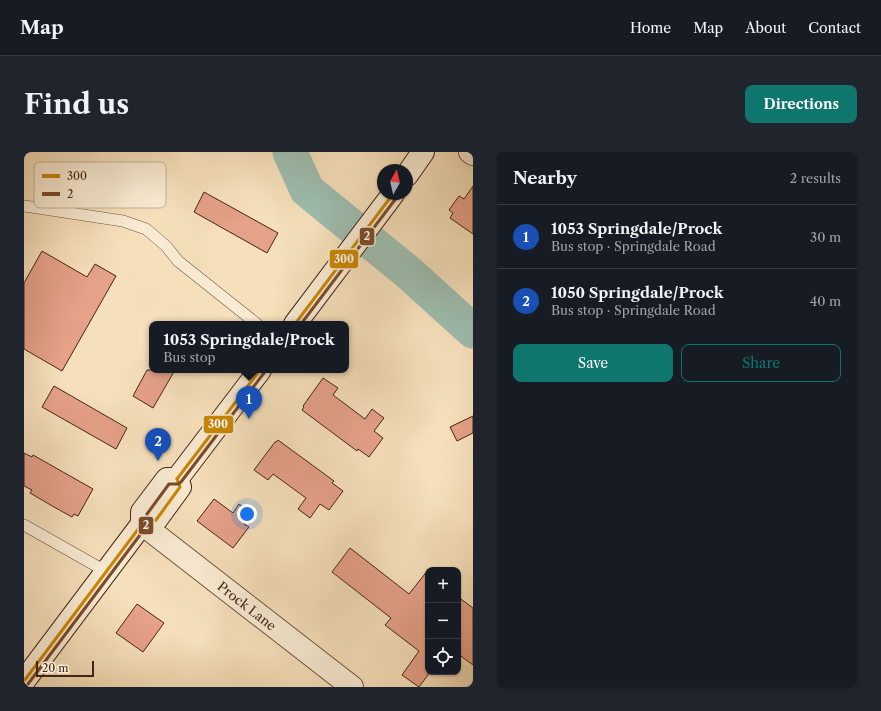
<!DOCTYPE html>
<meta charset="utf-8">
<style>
:root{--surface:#171b24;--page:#20242c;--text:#f1f3f6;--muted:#9ea1a6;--line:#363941;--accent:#0f766e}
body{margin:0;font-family:"Libre Caslon Text",serif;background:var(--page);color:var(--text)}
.controls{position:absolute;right:12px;bottom:12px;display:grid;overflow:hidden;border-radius:8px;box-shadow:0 1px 3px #0004}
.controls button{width:36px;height:36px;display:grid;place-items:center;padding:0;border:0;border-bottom:1px solid var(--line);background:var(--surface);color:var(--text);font:20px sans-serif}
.compass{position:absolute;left:353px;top:12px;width:36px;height:36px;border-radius:50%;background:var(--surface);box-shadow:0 1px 3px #0004;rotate:8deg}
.scale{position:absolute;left:12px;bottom:10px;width:58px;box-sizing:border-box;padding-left:4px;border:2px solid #432516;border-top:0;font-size:11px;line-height:14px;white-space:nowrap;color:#432516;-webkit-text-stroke:3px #f9ebd3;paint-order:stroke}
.you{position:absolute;left:223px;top:362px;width:14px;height:14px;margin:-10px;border:3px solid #fff;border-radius:50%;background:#1a73e8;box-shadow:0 0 0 6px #1a73e833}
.badge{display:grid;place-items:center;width:26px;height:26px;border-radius:50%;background:var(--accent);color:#fff;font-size:13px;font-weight:700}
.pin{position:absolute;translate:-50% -33px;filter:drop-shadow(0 1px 2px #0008)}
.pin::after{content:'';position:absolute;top:21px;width:14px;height:12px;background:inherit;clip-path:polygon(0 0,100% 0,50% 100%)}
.popup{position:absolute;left:125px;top:169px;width:200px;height:52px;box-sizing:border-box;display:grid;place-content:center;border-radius:8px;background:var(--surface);filter:drop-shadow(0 1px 3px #0005);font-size:13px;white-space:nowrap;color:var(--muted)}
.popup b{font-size:15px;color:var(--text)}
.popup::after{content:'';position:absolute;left:50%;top:100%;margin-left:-8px;border:8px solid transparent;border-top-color:var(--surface)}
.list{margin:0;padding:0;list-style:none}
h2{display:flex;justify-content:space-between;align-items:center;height:52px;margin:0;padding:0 16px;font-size:17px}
h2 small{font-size:13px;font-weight:400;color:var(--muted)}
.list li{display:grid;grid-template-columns:26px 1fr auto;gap:12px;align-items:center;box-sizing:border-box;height:64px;padding:0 16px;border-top:1px solid var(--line)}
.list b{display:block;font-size:15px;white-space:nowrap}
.list p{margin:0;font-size:13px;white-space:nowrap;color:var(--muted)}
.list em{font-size:13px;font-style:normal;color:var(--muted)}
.actions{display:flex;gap:8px;padding:12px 16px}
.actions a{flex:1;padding:9px 0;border:1px solid var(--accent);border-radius:8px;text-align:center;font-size:14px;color:var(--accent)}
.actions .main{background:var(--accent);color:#fff}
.icon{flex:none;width:22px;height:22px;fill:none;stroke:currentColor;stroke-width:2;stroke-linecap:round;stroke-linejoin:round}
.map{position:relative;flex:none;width:449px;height:535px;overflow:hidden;border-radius:8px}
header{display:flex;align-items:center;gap:24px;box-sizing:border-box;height:56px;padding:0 20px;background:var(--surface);border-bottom:1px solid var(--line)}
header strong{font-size:19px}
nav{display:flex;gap:22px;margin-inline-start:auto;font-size:14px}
.intro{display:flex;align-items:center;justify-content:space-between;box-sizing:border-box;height:96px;padding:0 24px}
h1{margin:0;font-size:28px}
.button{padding:10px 18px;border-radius:8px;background:var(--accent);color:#fff;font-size:14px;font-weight:700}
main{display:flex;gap:24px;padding:0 24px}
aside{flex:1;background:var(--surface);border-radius:8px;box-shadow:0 1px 3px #0004}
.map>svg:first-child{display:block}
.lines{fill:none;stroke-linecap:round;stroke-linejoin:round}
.river{stroke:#9dbdaf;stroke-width:35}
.building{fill:#e6a189;stroke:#432516}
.service-casing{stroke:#70543f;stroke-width:12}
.minor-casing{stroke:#70543f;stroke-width:24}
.secondary-casing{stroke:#432516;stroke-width:24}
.service{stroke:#f9ebd3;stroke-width:11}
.minor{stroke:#f9ebd3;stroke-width:22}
.secondary{stroke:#f9ebd3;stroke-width:22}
.bus-1-casing{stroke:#f9ebd3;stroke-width:6}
.bus-2-casing{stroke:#f9ebd3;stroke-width:6}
.bus-1{stroke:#ca8606;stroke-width:3}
.bus-2{stroke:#7a4b2a;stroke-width:3}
.labels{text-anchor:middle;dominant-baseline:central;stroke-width:3.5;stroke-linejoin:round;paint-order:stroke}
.street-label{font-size:13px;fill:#432516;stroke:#f9ebd3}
.key{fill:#f9ebd3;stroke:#c2b09a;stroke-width:1}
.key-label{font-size:11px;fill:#432516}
.line-badge{stroke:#f9ebd3;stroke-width:1.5}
.badge-label{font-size:11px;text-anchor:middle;font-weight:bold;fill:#fff}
</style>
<header>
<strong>Map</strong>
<nav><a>Home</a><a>Map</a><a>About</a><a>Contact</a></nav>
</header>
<div class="intro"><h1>Find us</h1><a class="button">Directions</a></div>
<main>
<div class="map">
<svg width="449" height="535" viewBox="0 0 449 535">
<rect width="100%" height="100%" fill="#f6e0bb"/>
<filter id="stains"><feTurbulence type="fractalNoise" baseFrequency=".005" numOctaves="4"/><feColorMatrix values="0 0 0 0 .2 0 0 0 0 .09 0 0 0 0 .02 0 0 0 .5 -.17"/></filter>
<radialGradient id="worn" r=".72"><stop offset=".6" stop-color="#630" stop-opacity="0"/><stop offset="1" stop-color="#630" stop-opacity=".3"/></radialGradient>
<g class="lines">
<polyline class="river" points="266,0 283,38 385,121 449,179"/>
</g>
<g class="building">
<polygon points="449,34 449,82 426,66 429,61 425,58 435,44 440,47"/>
<polygon points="180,40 254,81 243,101 170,60"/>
<polygon points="18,99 63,125 71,112 92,124 38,219 0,197 0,131"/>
<polygon points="123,218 151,218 129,256 109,244"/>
<polygon points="299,226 314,236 309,243 341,267 348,257 360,266 350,279 359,286 345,305 334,297 333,299 278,258 280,255 279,254"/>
<polygon points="30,234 103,276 92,297 18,255"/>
<polygon points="449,264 449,281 433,289 426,275"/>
<polygon points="254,288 310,329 308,331 319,339 305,358 296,352 286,366 274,357 282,346 249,322 244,328 230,318 251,290 252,290"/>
<polygon points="0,301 8,305 9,303 69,337 54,364 50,362 48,365 30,355 6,341 8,338 0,334"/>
<polygon points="190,347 209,361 215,352 228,362 220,372 225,375 209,396 173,369"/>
<polygon points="326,396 385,442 404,418 404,523 395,535 378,523 395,499 361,473 367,466 308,420"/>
<polygon points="434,445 449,456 449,513 434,502"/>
<polygon points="113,452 140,471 119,500 92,481"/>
</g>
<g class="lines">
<g class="service-casing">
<g id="service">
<polyline points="0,54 99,69 122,77 142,94 154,109 233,172"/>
<polyline points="0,373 83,420"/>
</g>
</g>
<g class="minor-casing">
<g id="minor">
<polyline points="446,0 449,2"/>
<polyline points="118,372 328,535"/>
</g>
</g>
<g class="secondary-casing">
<g id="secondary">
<polyline points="383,23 399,0"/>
<polyline points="271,172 369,42"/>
<polyline points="153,327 236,218"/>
<polyline points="118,372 118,360 143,327 153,327"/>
<polyline points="0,529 118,372 132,368 156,335 153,327"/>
</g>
</g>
<use href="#service" class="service"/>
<use href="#minor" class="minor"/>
<use href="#secondary" class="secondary"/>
<g class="bus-1-casing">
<g id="bus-1">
<polyline points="271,172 369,42"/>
<polyline points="153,327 236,218"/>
<polyline points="0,529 118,372 132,368 156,335 153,327"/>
</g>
</g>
<g class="bus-2-casing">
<g id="bus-2">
<polyline points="277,172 373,45"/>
<polyline points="4,532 122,375 123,362 145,332 154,332 157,330 240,221"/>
</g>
</g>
<use href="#bus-1" class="bus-1"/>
<use href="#bus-2" class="bus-2"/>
</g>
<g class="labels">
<g class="street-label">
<text transform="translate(223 454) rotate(38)">Prock Lane</text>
</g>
</g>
<rect x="10" y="10" width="132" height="46" rx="6" class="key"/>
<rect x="18" y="22" width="18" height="4" fill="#ca8606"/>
<rect x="18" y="40" width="18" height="4" fill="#7a4b2a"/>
<g class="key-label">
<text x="43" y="28">300</text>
<text x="43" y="46">2</text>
</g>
<g class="line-badge">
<rect x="335" y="75" width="16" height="19" rx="4" fill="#7a4b2a"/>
<rect x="305" y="97" width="30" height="20" rx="4" fill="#ca8606"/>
<rect x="179" y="263" width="31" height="19" rx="4" fill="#ca8606"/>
<rect x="114" y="364" width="16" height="19" rx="4" fill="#7a4b2a"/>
</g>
<g class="badge-label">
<text x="343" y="88">2</text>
<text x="320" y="111">300</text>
<text x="194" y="276">300</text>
<text x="122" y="377">2</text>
</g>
<rect width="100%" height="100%" filter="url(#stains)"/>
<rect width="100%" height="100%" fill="url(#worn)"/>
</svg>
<div class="controls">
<button>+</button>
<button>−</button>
<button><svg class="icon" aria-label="locate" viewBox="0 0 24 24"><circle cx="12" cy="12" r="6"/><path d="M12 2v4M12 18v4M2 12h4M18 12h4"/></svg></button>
</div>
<svg class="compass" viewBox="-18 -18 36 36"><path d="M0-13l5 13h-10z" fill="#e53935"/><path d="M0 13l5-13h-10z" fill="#9ea1a6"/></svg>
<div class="scale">20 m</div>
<div class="you"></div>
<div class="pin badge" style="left:225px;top:267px;background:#1a4fb4">1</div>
<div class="popup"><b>1053 Springdale/Prock</b>Bus stop</div>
<div class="pin badge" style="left:134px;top:309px;background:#1a4fb4">2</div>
</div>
<aside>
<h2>Nearby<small>2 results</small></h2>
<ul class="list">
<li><span class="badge" style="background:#1a4fb4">1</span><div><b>1053 Springdale/Prock</b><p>Bus stop · Springdale Road</p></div><em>30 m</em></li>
<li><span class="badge" style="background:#1a4fb4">2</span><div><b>1050 Springdale/Prock</b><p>Bus stop · Springdale Road</p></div><em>40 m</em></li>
</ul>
<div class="actions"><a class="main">Save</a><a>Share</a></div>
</aside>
</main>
